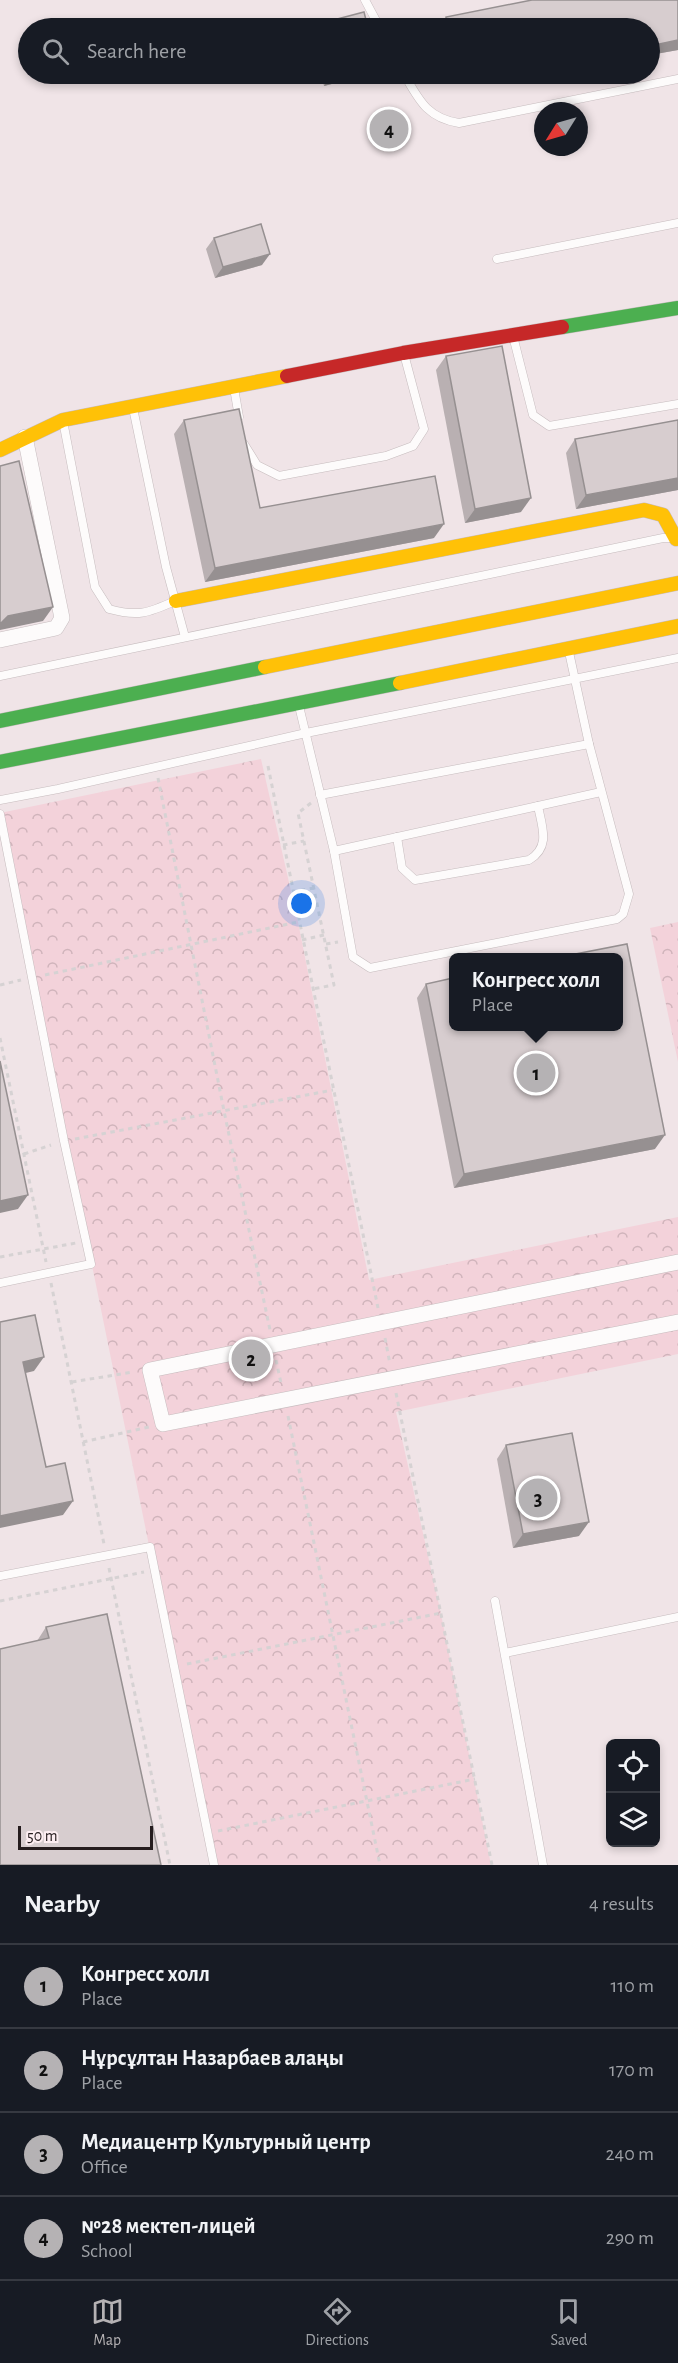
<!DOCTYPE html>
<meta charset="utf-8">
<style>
:root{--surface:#171b24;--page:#20242c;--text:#f1f3f6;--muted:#9ea1a6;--line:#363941;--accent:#b5b2b4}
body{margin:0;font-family:"Alegreya Sans",sans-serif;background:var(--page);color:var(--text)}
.controls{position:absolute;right:18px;bottom:18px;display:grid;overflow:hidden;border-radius:9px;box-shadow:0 3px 9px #0003}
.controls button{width:54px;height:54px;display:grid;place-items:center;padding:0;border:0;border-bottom:2px solid var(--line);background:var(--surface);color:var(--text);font:30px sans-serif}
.compass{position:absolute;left:534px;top:102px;width:54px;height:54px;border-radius:50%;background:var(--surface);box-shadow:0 3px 9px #0003;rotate:233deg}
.scale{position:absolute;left:18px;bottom:15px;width:135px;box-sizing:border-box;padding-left:6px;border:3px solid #251c1e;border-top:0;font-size:16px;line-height:21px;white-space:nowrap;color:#251c1e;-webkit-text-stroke:4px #fdeef2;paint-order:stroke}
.you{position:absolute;left:302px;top:904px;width:21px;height:21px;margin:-15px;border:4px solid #fff;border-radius:50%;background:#1a73e8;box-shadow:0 0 0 9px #1a73e833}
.badge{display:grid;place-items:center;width:39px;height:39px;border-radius:50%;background:var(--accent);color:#111;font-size:20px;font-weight:700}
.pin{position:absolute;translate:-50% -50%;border:3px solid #fff;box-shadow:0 2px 6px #0006}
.popup{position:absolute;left:449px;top:953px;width:174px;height:78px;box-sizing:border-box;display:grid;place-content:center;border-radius:9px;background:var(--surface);filter:drop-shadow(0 2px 4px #0005);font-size:20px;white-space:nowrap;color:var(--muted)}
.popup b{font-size:22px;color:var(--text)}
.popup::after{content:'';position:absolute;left:50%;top:100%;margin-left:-12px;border:12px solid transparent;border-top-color:var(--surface)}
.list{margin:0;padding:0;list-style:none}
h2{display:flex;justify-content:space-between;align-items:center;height:78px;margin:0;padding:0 24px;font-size:26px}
h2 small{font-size:20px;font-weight:400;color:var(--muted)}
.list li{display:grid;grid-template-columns:39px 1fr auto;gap:18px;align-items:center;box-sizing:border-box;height:84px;padding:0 24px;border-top:2px solid var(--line)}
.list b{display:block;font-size:22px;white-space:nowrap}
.list p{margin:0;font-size:20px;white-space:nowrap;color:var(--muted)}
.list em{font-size:20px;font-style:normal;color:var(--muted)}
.icon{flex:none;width:33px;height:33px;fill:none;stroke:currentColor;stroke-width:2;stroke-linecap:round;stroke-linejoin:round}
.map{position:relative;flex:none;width:678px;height:1865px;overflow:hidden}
.search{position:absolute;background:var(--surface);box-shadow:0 3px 9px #0003;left:18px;right:18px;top:18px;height:66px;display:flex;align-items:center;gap:15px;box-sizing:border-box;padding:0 21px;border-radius:33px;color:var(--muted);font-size:22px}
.sheet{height:414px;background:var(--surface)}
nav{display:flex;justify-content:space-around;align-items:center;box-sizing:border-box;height:84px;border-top:2px solid var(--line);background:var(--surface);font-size:16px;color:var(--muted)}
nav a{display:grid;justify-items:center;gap:3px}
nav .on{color:var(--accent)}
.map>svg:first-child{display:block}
.forest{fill:url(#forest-crowns)}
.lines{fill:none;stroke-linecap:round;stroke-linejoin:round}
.lane-casing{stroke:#c6bcbe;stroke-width:9}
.street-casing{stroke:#c6bcbe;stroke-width:16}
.fast-casing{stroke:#c6bcbe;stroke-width:15}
.slow-casing{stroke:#c6bcbe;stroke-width:15}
.jam-casing{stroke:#c6bcbe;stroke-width:15}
.path{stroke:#d6d2d3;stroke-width:3;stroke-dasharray:4.5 4.5;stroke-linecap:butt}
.lane{stroke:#fdfbfb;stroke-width:8}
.street{stroke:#fdfbfb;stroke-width:15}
.fast{stroke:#4caf50;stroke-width:14}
.slow{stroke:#ffc107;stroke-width:14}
.jam{stroke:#c62828;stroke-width:14}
.wall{fill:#b9b0b2}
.shaded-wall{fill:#969091}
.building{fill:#d7cdcf;stroke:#969091;stroke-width:1.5}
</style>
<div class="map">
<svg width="678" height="1865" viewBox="0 0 678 1865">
<defs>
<pattern id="forest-crowns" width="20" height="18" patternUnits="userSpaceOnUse" patternTransform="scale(1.5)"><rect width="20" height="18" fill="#f3d2da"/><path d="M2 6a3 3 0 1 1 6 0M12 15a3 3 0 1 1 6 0" fill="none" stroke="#d0b4bb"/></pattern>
</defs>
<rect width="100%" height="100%" fill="#f0e4e7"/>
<g class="forest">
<polygon points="261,759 298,922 369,1280 678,1217 678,1354 396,1412 441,1614 491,1865 214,1865 0,813"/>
<polygon points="678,922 678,1062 650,928"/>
</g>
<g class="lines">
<g class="lane-casing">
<g id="lane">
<polyline points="365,0 380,28"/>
<path d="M 404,74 C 419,100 427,118 459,123 L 678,79"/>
<polyline points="497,259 678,223"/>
<polyline points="513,336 533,415 549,426 678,404"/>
<polyline points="234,388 239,417"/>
<polyline points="133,408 166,567 185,637"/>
<path d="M 63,421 L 95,587 L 109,609 C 138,617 148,613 175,601"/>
<polyline points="244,444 257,465 279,476 386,456 413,446 424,429 404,354"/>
<polyline points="0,676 663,538 674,538"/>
<polyline points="299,706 334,851 353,957 370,968 617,919 623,914 629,894 589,744 569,652"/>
<polyline points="320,795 589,744"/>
<polyline points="0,800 58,789 306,733 678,658"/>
<polyline points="0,814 64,1141 91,1264 0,1283"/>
<path d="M 397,837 L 402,868 L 415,880 L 529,860 C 551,847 542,827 538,806"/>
<polyline points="334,851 601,792"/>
<polyline points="0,1576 150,1547 214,1865"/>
<polyline points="495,1601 543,1865"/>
<polyline points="505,1653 678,1617"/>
</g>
</g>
<g class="street-casing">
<g id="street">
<polyline points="0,640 56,628 62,618 25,437"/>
<polyline points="678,1262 150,1370 163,1424 678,1322"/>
</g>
</g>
<g class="fast-casing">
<g id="fast">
<polyline points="562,327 678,308"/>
<polyline points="0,721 265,667"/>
<polyline points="0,762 400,683"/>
</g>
</g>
<g class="slow-casing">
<g id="slow">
<polyline points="0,450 63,420 287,376"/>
<polyline points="176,601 644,510 663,515 676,539"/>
<polyline points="265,667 678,583"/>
<polyline points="400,683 678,626"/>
</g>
</g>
<g class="jam-casing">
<polyline id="jam" points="287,376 403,353 562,327"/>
</g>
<g class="path">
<polyline points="268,766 378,1308"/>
<polyline points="158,778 224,1111 270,1330"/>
<polyline points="311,803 298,813 334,985 312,989"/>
<polyline points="283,845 304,841"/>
<polyline points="292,892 314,888"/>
<polyline points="302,940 324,935"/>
<polyline points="326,944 338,942"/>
<polyline points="45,975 298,922"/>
<polyline points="0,985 21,980"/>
<polyline points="0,1038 46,1262"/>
<polyline points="75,1139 333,1090"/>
<polyline points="24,1154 51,1145"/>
<polyline points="0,1257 76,1243"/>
<polyline points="51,1283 104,1544"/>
<polyline points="385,1338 390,1364"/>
<polyline points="276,1360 281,1383"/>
<polyline points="72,1382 133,1372"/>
<polyline points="396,1393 492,1865"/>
<polyline points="288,1416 380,1865"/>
<polyline points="83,1442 149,1427"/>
<polyline points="109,1568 170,1865"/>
<polyline points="0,1601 144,1572"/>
<polyline points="187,1664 441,1613"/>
<polyline points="218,1831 475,1779"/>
</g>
<use href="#lane" class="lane"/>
<use href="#street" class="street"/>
<use href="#fast" class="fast"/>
<use href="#slow" class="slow"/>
<use href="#jam" class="jam"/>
</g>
<g class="wall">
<polygon points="678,0 678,50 650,55 650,28 438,28 446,17"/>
<polygon points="321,74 370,74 324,86"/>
<polygon points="214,238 262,265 215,278 206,249"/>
<polygon points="446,356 521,512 465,523 436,370"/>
<polygon points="184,420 260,508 434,538 205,582 174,434"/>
<polygon points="678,420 678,490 576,509 566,453 575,439"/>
<polygon points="426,984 655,1149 454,1188 417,998"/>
<polygon points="506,1445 579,1536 513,1548 497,1459"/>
<polygon points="46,1627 161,1865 37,1641"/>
</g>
<g class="shaded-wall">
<polygon points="678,40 678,50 650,55 650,46"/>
<polygon points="338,74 370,74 324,86 331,75"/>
<polygon points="270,254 262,265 215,278 223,267"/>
<polygon points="678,478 678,490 576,509 586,495"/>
<polygon points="531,498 521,512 465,523 475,509"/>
<polygon points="444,524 434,538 205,582 215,568"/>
<polygon points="53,607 43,621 0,630 0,624 8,616"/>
<polygon points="665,1135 655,1149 454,1188 464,1174"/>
<polygon points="28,1195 18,1209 0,1213 0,1201"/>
<polygon points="44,1357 34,1371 13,1376 23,1362"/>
<polygon points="73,1501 63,1515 0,1528 0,1516"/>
<polygon points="589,1522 579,1536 513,1548 523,1534"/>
</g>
<g class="building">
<polygon points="532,0 678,0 678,40 650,46 650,28 448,28 446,17"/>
<polygon points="364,12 368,28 319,28 318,24"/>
<polygon points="261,224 270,254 223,267 214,238"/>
<polygon points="502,346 531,498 475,509 446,356"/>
<polygon points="239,409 260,508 435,476 444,524 215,568 184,420"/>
<polygon points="678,420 678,478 586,495 575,439"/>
<polygon points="19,461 53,607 8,616 0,624 0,466"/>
<polygon points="627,944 665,1135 464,1174 426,984 453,978 453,1026 618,1026 618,957 560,957"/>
<polygon points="0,1061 28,1195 0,1201"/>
<polygon points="35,1315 44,1357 23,1362 46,1467 65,1463 73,1501 0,1516 0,1322"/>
<polygon points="572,1433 589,1522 523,1534 506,1445"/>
<polygon points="107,1614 161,1865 0,1865 0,1649 49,1638 46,1627"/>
</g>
</svg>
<div class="controls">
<button><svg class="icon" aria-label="locate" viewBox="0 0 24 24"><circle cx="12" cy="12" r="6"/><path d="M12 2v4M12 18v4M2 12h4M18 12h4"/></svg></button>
<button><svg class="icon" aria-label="layers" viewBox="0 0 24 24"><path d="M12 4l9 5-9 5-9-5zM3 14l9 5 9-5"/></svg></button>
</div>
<svg class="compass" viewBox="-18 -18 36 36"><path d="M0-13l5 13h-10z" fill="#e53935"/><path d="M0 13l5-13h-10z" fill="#9ea1a6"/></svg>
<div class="scale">50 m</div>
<div class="you"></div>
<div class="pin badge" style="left:536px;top:1073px">1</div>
<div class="popup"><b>Конгресс холл</b>Place</div>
<div class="pin badge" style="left:251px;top:1359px">2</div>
<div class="pin badge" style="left:538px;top:1498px">3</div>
<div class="pin badge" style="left:389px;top:129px">4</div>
<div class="search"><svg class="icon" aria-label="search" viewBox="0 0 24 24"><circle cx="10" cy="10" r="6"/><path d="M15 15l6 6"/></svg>Search here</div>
</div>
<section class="sheet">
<h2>Nearby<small>4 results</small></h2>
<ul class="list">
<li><span class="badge">1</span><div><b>Конгресс холл</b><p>Place</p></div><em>110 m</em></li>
<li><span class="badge">2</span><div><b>Нұрсұлтан Назарбаев алаңы</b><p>Place</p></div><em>170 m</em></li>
<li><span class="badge">3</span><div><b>Медиацентр Культурный центр</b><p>Office</p></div><em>240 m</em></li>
<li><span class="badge">4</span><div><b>№28 мектеп-лицей</b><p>School</p></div><em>290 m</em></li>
</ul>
</section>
<nav>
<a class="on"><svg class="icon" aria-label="map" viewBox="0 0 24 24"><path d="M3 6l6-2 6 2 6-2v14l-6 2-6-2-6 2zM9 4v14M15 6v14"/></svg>Map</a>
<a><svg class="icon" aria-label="directions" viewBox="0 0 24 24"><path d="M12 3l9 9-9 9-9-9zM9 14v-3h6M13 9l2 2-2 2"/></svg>Directions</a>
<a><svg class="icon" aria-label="saved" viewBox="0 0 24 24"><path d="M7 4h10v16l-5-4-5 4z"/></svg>Saved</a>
</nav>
